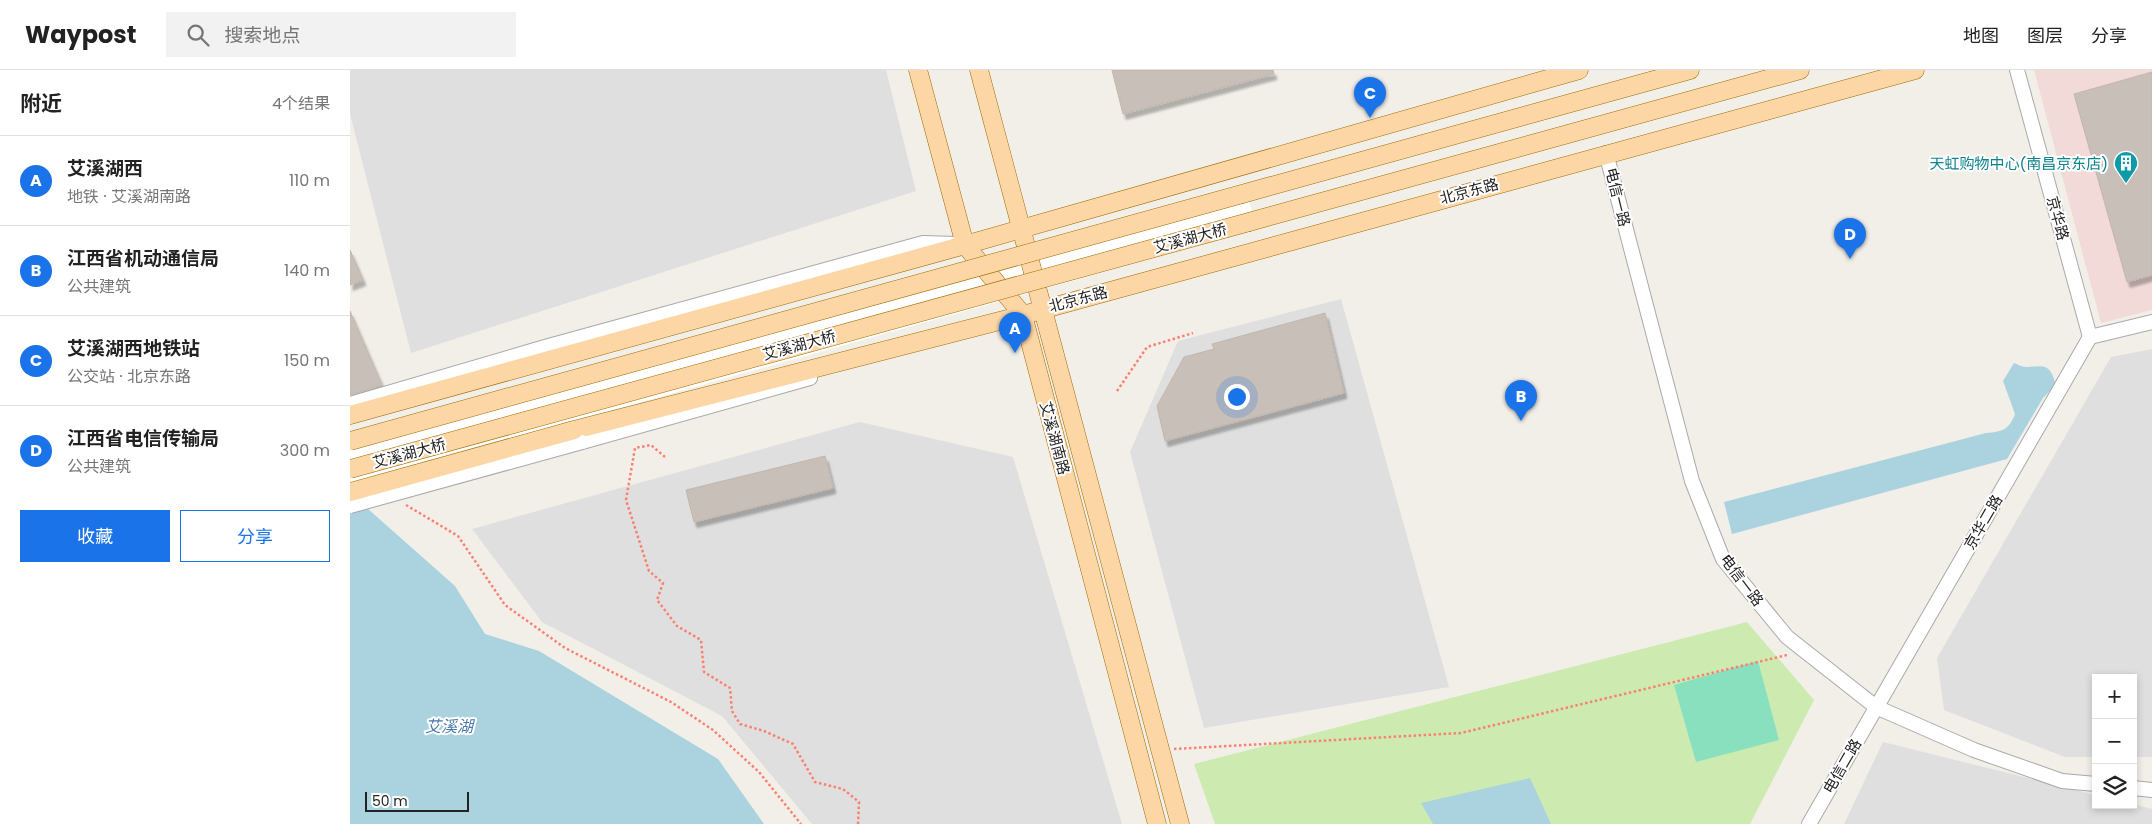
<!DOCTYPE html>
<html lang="zh">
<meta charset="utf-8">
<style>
:root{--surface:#fff;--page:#f2f2f2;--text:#222;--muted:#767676;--line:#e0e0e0;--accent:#1a73e8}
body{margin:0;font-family:Poppins,"Noto Sans SC",sans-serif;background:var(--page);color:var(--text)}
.controls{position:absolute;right:15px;bottom:15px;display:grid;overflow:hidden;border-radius:0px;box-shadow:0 2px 8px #0003}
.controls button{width:45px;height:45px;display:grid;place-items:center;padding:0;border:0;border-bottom:1px solid var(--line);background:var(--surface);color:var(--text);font:25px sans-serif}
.scale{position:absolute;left:15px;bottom:12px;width:104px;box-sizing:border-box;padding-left:5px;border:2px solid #222;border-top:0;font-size:14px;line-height:18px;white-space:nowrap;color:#222;-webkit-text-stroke:4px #fff;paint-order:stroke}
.you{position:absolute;left:886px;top:326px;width:18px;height:18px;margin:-12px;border:4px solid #fff;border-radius:50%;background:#1a73e8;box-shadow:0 0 0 8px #1a73e833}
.badge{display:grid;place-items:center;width:32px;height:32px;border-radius:50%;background:var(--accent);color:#fff;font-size:16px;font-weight:700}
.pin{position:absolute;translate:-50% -41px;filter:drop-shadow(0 1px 2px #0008)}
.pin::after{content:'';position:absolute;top:26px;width:18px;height:15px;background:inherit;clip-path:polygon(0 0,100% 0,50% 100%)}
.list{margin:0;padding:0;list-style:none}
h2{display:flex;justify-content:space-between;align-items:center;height:65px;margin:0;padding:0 20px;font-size:21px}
h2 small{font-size:16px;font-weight:400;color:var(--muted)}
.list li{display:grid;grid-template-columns:32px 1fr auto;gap:15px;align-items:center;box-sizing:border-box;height:90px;padding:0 20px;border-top:1px solid var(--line)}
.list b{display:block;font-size:19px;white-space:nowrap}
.list p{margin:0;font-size:16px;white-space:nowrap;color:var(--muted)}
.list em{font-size:16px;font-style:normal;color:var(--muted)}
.actions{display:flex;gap:10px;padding:15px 20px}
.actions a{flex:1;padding:11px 0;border:1px solid var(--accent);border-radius:0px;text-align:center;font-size:18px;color:var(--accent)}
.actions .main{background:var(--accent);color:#fff}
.icon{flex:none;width:28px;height:28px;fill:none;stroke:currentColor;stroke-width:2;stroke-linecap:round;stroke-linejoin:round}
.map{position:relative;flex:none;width:1802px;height:754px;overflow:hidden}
header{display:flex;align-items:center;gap:30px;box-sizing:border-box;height:70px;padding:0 25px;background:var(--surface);border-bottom:1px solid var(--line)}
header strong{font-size:24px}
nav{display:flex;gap:28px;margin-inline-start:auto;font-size:18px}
.search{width:350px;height:45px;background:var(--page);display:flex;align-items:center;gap:12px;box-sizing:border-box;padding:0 18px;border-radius:0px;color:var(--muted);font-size:19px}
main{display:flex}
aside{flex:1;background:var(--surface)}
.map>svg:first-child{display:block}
.residential{fill:#e0dfdf}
.commercial{fill:#f2dad9}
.grass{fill:#cdebb0}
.pitch{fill:#88e0be}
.water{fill:#aad3df}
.pier{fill:#fff}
.building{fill:#c7bfb8;stroke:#c4b6ab;filter:url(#shadow)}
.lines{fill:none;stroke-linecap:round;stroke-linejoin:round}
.minor-casing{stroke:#a9a9a9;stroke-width:16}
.major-casing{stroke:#a06b00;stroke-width:19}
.path{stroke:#fa8072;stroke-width:2.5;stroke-dasharray:2.5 2.5;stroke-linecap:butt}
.minor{stroke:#fff;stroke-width:14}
.major{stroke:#fcd6a4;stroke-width:18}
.minor-bridge-casing{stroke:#a9a9a9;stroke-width:16;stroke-linecap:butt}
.major-bridge-casing{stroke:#a06b00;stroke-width:19;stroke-linecap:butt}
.minor-bridge{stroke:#fff;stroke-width:14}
.major-bridge{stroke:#fcd6a4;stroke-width:18}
.labels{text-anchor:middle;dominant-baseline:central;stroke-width:4;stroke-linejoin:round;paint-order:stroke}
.culture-label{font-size:15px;fill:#0d838f;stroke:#fff;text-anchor:end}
.street-label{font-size:15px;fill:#222;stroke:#fff}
.water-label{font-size:16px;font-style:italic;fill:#4a7aab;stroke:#fff}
</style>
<header>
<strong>Waypost</strong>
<div class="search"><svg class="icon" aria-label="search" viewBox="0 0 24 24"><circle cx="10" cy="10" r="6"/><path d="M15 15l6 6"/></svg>搜索地点</div>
<nav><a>地图</a><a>图层</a><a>分享</a></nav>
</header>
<main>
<aside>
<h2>附近<small>4个结果</small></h2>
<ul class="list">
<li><span class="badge">A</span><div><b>艾溪湖西</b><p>地铁 · 艾溪湖南路</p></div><em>110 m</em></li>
<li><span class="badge">B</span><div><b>江西省机动通信局</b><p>公共建筑</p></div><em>140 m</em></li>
<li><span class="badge">C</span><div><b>艾溪湖西地铁站</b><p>公交站 · 北京东路</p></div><em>150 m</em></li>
<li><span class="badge">D</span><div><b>江西省电信传输局</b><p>公共建筑</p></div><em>300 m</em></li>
</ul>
<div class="actions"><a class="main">收藏</a><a>分享</a></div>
</aside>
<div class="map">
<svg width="1802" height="754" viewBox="0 0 1802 754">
<defs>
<filter id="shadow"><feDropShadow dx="3" dy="5.5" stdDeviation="1" flood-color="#0004"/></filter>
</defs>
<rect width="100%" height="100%" fill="#f2efe9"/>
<g class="residential">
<polygon points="0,0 536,0 566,121 61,283 0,44"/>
<polygon points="991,229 1099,617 854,658 780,382 828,271"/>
<polygon points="1802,279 1802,687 1783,687 1783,608 1746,608 1746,687 1715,687 1594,640 1587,588 1761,287"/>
<polygon points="510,352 663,387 772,754 462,754 372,646 192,552 122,459"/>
<polygon points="1533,672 1746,725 1746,735 1783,734 1802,739 1802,754 1494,754"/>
</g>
<polygon class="commercial" points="1684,0 1802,0 1802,240 1751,253"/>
<polygon class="grass" points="1397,552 1464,630 1400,754 865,754 844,694"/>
<polygon class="pitch" points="1408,591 1429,670 1346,692 1324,615"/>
<g class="water">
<path d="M 1664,293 C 1667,294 1672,297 1676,297 C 1691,297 1699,291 1705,312 L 1701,320 L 1693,328 L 1657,389 L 1382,464 L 1374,432 L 1636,363 C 1652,362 1659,360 1665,344 L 1653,311 Z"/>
<polygon points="0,423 105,516 135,564 189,581 368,689 414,754 0,754"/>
<polygon points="1180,708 1201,754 1083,754 1071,733"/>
</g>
<polygon class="pier" points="894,113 907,159 0,414 0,364"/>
<g class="building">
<polygon points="762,0 923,0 924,4 773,44"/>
<polygon points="1802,2 1802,205 1777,212 1724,24"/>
<polygon points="0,180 13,210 0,215"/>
<polygon points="0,241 32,315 0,325"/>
<polygon points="975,243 994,323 815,371 807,336 834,287 864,279 862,274"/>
<polygon points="475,386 483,418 344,452 336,420"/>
</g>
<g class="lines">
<g class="minor-casing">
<g id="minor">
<polyline points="1667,0 1740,267"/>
<polyline points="1256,83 1342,411 1373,489 1437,567 1526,637 1624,680 1712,711 1746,714"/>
<polyline points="1740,267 1802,252"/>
<polyline points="0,334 195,277 573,173 606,174"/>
<polyline points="232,372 460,308"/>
<polyline points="1783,718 1802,720"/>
<polyline points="1459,754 1740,267"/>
</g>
</g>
<g class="major-casing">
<g id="major">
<polyline points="568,0 615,175 673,245 807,754"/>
<polyline points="629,0 830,754"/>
<polyline points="892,124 1340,0"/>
<polyline points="899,152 1450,0"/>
<polyline points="0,345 615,175 1229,0"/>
<polyline points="224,360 673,245 1565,0"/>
</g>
</g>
<g class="path">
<polyline points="767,321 797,277 843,263"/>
<polyline points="315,387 301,375 285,378 276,430 299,501 313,513 307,530 327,556 351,570 354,602 380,618 382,641 390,654 414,661 443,674 465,712 493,719 509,732 508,754"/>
<polyline points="56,435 108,466 155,535 215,578 321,632 363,660 409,702 451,754"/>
<polyline points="824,679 1111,663 1437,585"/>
</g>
<use href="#minor" class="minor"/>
<use href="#major" class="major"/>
<g class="minor-bridge-casing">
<polyline id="minor-bridge" points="0,436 232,372"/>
</g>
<g class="major-bridge-casing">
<g id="major-bridge">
<polyline points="0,371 892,124"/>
<polyline points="0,399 899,152"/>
<polyline points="0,422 224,360"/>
</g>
</g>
<use href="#minor-bridge" class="minor-bridge"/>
<use href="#major-bridge" class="major-bridge"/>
</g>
<defs>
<g id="building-pin" transform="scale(1.25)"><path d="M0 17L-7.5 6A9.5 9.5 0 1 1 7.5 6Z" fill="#0f9aa8" stroke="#fff"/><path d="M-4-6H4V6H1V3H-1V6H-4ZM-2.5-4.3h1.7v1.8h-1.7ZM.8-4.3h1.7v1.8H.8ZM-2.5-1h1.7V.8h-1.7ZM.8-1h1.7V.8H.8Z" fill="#fff"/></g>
</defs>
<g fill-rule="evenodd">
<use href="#building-pin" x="1776" y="93"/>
</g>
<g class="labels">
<g class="culture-label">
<text x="1758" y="93">天虹购物中心(南昌京东店)</text>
</g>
<g class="street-label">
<text transform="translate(1119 121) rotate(-15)">北京东路</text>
<text transform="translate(1268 127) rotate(76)">电信一路</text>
<text transform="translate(1708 148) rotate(75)">京华路</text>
<text transform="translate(840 168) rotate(-15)">艾溪湖大桥</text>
<text transform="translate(728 229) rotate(-15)">北京东路</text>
<text transform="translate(449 275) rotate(-15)">艾溪湖大桥</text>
<text transform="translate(705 368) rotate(75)">艾溪湖南路</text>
<text transform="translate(59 383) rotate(-15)">艾溪湖大桥</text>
<text transform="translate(1633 452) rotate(-60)">京华二路</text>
<text transform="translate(1392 510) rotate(53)">电信一路</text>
<text transform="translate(1492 696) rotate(-60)">电信二路</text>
</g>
<g class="water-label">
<text x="99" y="656">艾溪湖</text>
</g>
</g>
</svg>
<div class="controls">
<button>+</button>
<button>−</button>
<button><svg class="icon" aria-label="layers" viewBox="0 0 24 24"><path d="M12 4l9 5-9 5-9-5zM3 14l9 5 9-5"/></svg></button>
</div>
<div class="scale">50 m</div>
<div class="you"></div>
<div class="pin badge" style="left:665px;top:283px">A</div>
<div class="pin badge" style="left:1171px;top:351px">B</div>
<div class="pin badge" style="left:1020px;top:48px">C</div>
<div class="pin badge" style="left:1500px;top:189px">D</div>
</div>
</main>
